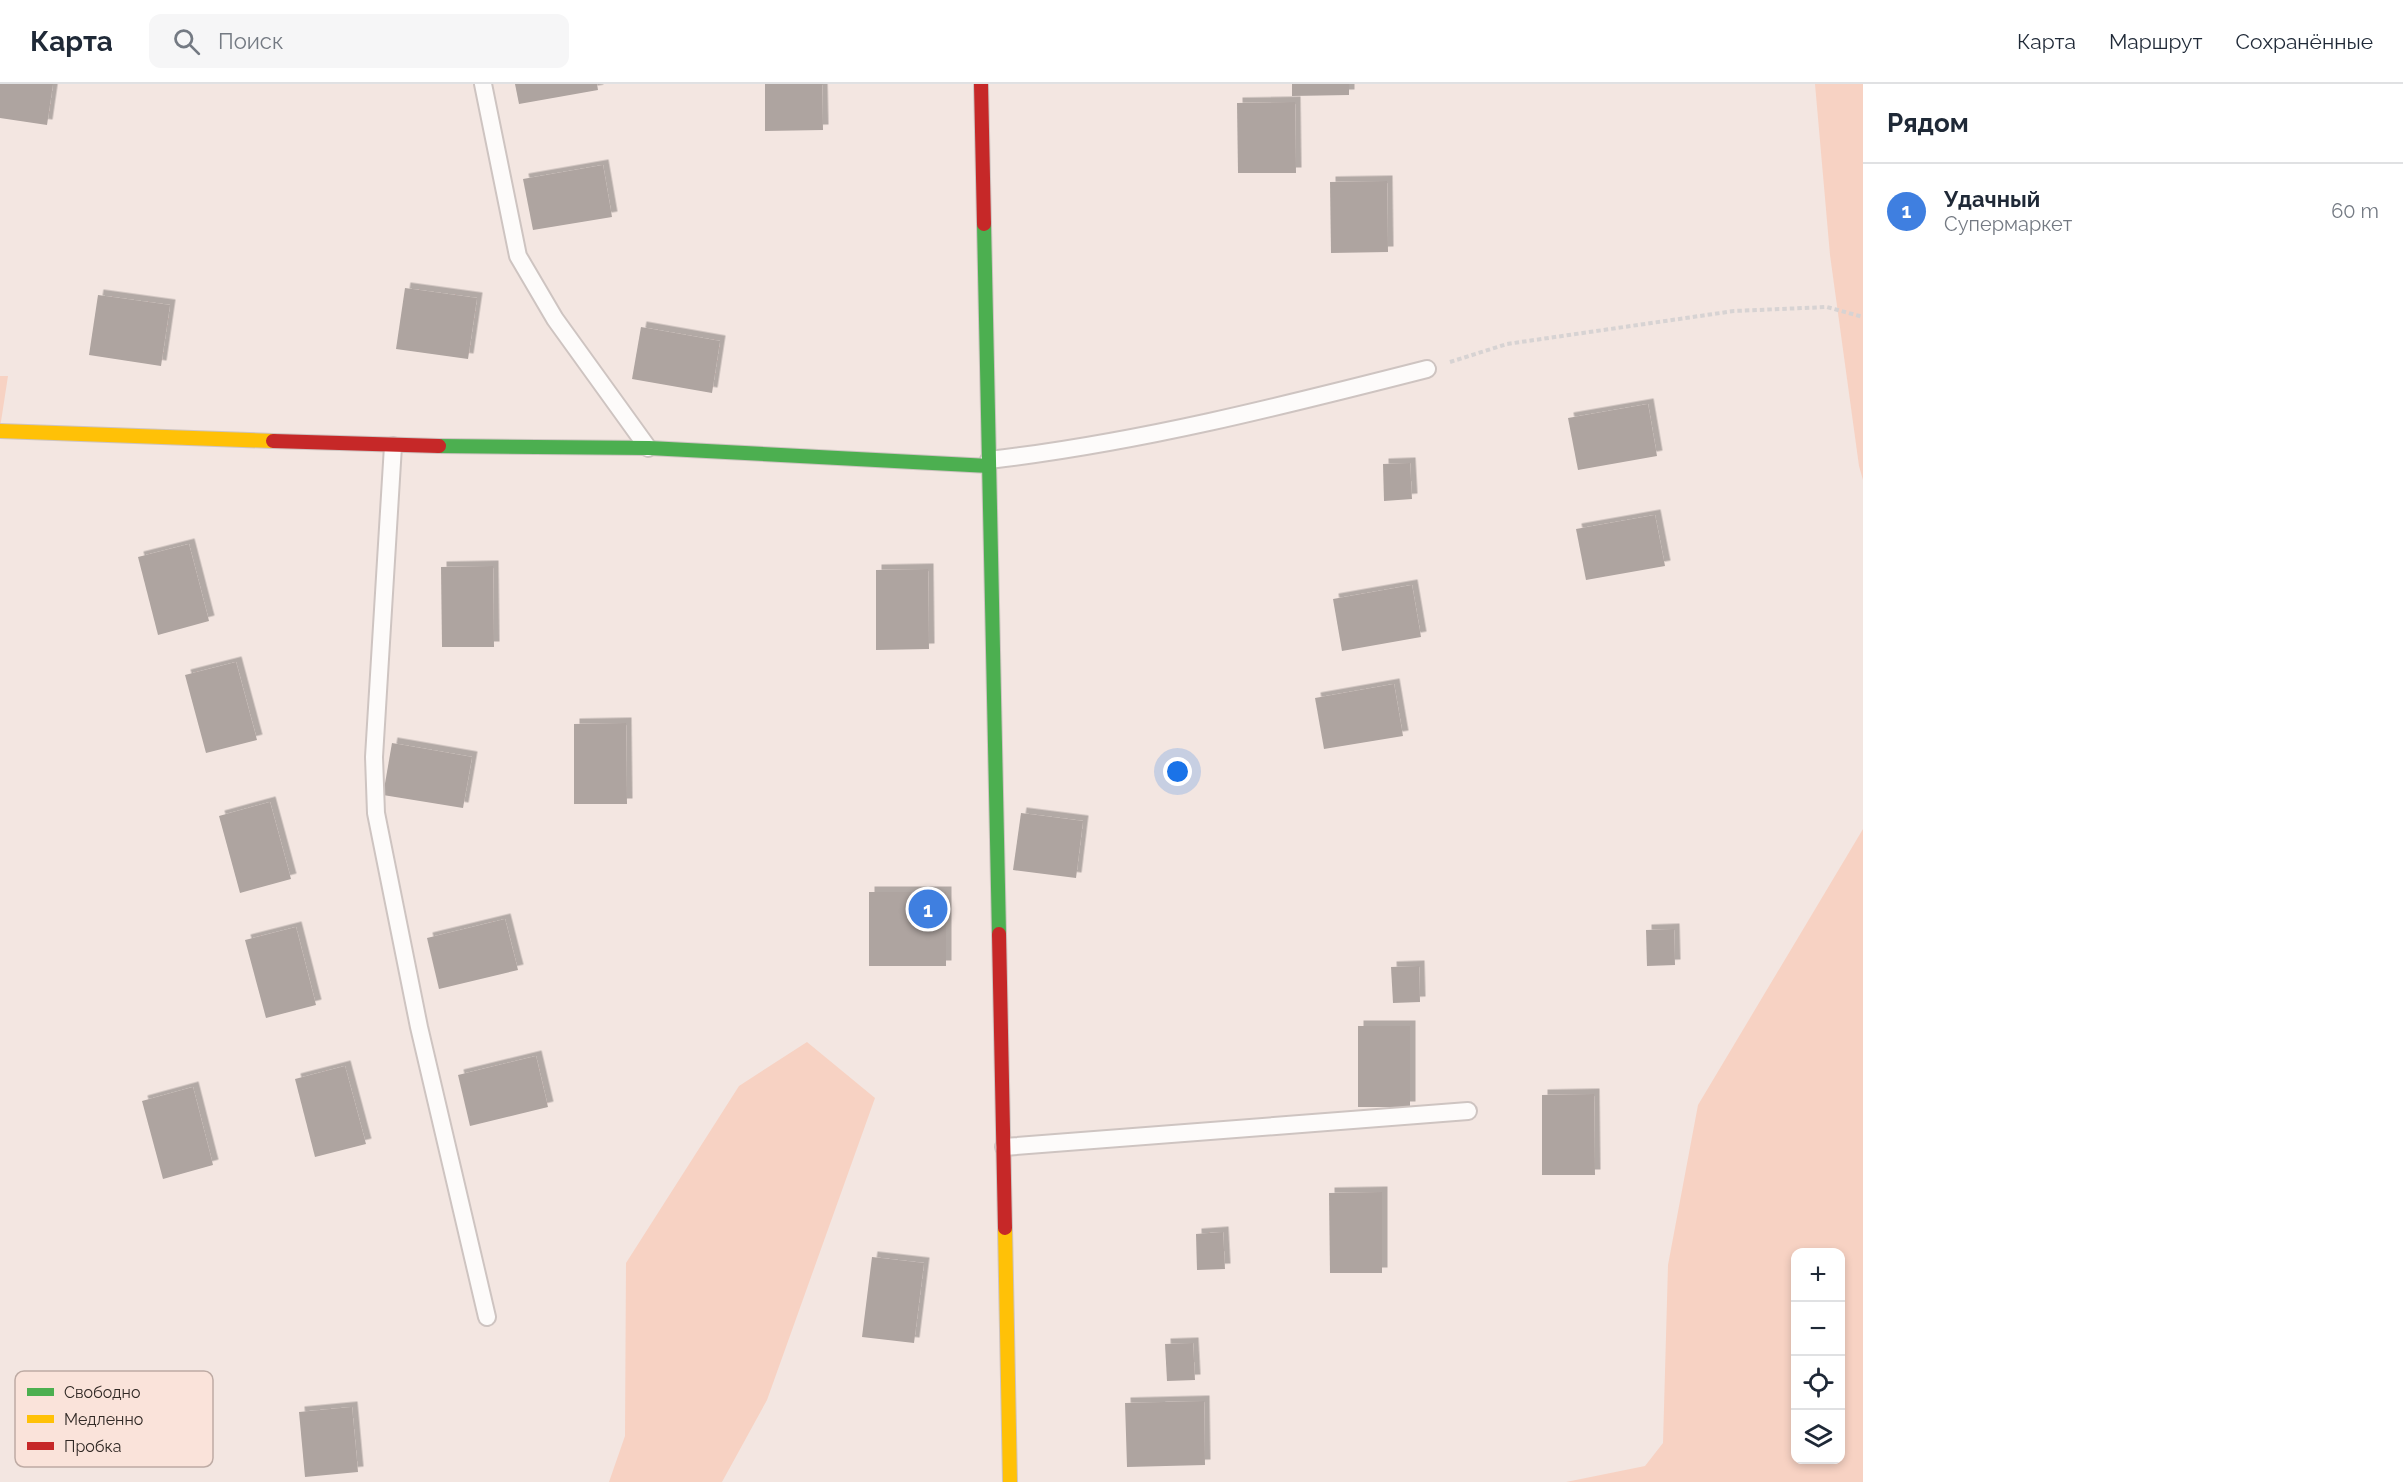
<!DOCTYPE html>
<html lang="ru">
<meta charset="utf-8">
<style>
:root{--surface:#fff;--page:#f6f6f7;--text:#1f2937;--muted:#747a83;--line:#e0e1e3;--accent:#756b67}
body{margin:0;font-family:Raleway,sans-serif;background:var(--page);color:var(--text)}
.controls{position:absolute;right:18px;bottom:18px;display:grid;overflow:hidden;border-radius:12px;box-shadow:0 3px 9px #0003}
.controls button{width:54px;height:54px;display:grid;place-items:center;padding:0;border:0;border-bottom:2px solid var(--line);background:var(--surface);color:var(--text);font:30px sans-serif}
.you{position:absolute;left:1178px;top:688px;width:21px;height:21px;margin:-15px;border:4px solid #fff;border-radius:50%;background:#1a73e8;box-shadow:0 0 0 9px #1a73e833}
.badge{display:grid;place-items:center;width:39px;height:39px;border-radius:50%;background:var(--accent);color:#fff;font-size:20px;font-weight:700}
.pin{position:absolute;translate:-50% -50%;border:3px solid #fff;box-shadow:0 2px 6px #0006}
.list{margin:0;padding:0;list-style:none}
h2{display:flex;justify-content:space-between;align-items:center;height:78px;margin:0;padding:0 24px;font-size:26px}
h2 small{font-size:20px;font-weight:400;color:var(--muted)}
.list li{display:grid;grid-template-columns:39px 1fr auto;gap:18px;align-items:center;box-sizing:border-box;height:96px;padding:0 24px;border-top:2px solid var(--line)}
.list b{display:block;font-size:22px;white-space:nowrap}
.list p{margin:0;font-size:20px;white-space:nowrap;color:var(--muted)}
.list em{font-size:20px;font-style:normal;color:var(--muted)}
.icon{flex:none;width:33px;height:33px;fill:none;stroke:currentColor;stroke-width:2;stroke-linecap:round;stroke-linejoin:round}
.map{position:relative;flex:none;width:1863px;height:1398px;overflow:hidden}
header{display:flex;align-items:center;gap:36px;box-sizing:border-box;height:84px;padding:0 30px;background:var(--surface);border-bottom:2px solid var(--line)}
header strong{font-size:28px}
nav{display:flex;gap:33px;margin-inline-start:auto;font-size:21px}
.search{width:420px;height:54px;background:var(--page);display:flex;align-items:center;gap:15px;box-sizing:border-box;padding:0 21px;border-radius:12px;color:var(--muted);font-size:22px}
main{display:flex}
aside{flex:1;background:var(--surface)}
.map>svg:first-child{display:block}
.green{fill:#f7d2c3;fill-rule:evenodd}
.building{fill:#aea4a0;filter:url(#shadow)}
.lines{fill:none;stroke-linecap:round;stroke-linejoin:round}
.lane-casing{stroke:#cec4c1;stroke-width:20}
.fast-casing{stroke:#cec4c1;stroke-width:16}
.slow-casing{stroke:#cec4c1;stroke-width:16}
.jam-casing{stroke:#cec4c1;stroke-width:16}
.path{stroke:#d7d3d3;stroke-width:4;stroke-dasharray:4.5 3;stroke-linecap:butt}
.lane{stroke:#fdfbfa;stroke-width:16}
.fast{stroke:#4caf50;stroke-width:14}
.slow{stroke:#ffc107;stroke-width:14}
.jam{stroke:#c62828;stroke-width:14}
.key{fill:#fae3da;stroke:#beaba4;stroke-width:1.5}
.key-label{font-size:16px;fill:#312925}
</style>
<header>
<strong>Карта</strong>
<div class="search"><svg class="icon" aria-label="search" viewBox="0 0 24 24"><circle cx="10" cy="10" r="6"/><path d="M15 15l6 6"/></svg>Поиск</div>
<nav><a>Карта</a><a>Маршрут</a><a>Сохранённые</a></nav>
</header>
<main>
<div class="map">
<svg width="1863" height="1398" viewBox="0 0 1863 1398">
<defs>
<filter id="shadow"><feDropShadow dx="5.5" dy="-5.5" stdDeviation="0" flood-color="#0004"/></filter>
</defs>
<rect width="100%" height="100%" fill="#f3e6e1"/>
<g class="green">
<polygon points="1815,0 1863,0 1863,396 1859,382 1830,171"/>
<polygon points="0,292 8,292 0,344"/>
<path d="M 1863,745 L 1863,1398 L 1566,1398 L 1645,1382 L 1663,1359 L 1668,1181 L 1698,1021 ZM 1796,1168 L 1840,1168 L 1840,1376 L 1796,1376 Z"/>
<polygon points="807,958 875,1014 767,1316 722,1398 609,1398 625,1352 626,1179 739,1002"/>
</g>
<g class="building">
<polygon points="0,0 53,0 47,41 0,34"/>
<polygon points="515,0 597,0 598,6 519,20"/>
<polygon points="765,0 822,0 823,46 765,47"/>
<polygon points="1292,0 1349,0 1349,11 1292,12"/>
<polygon points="1295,18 1296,89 1238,89 1237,19"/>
<polygon points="603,81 612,133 533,146 523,95"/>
<polygon points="1387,97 1388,168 1331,169 1330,98"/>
<polygon points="405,204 477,214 468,275 396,265"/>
<polygon points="98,211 170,221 161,282 89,271"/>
<polygon points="641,243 720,257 712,309 632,295"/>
<polygon points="1648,320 1657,372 1578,386 1568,334"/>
<polygon points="1410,379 1412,415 1384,417 1383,380"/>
<polygon points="1655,431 1665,482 1586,496 1576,445"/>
<polygon points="189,460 209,537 158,551 138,473"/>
<polygon points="493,482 494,563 442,563 441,483"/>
<polygon points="928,485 929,565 876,566 876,486"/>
<polygon points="1412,501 1421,553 1342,567 1333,515"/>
<polygon points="236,578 257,656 206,669 185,591"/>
<polygon points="1394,600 1403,652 1324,665 1315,614"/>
<polygon points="626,639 627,720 574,720 574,640"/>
<polygon points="392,659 472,673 463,724 383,711"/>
<polygon points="270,718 291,795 240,809 219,732"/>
<polygon points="1021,729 1083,737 1076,794 1013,786"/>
<rect x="869" y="808" width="77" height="74"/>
<polygon points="505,835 518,886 439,905 427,854"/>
<polygon points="296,843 316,921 266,934 245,856"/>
<polygon points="1674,845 1675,881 1647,882 1646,846"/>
<polygon points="1419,882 1420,918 1393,919 1391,883"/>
<rect x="1358" y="942" width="52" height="81"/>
<polygon points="536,972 548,1023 470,1042 458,991"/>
<polygon points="345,982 366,1060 315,1073 295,995"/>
<polygon points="193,1003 213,1081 163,1095 142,1017"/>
<polygon points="1594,1010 1595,1091 1542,1091 1542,1011"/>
<polygon points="1382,1108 1382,1189 1330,1189 1329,1109"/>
<polygon points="1223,1148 1225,1185 1197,1186 1196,1150"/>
<polygon points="872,1173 924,1179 914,1259 862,1253"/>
<polygon points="1193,1259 1195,1296 1167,1297 1165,1260"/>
<polygon points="1204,1317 1205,1381 1127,1383 1125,1319"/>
<polygon points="352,1323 358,1388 305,1393 299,1328"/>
</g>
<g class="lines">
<g class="lane-casing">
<g id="lane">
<polyline points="483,0 518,172 555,235 648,364"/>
<polyline points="393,362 374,673 376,729 419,943 487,1233"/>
<path d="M 989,376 C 1137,359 1282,322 1427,285"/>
<polyline points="1004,1063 1468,1027"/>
</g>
</g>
<g class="fast-casing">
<g id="fast">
<polyline points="984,140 999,850"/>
<polyline points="439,362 649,364 989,382"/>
</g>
</g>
<g class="slow-casing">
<g id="slow">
<polyline points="0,347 273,357"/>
<polyline points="1005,1144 1010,1398"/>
</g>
</g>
<g class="jam-casing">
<g id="jam">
<polyline points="981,0 984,140"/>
<polyline points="273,357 439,362"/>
<polyline points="999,850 1005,1144"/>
</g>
</g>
<polyline class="path" points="1450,278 1507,260 1734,227 1827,223 1863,233"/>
<use href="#lane" class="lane"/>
<use href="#fast" class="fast"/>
<use href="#slow" class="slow"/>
<use href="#jam" class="jam"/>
</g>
<rect x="15" y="1287" width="198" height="96" rx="9" class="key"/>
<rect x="27" y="1304" width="27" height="8" fill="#4caf50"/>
<rect x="27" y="1331" width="27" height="8" fill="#ffc107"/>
<rect x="27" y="1358" width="27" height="8" fill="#c62828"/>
<g class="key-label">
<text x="64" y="1314">Свободно</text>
<text x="64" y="1341">Медленно</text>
<text x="64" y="1368">Пробка</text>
</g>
</svg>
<div class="controls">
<button>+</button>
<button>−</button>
<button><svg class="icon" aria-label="locate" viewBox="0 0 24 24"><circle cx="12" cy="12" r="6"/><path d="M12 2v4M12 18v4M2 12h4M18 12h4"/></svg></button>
<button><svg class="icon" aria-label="layers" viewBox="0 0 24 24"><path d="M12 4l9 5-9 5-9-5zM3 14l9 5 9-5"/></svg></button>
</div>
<div class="you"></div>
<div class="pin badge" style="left:928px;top:825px;background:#3f7fe0">1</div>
</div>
<aside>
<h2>Рядом<small></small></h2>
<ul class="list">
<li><span class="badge" style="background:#3f7fe0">1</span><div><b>Удачный</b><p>Супермаркет</p></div><em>60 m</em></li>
</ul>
</aside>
</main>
